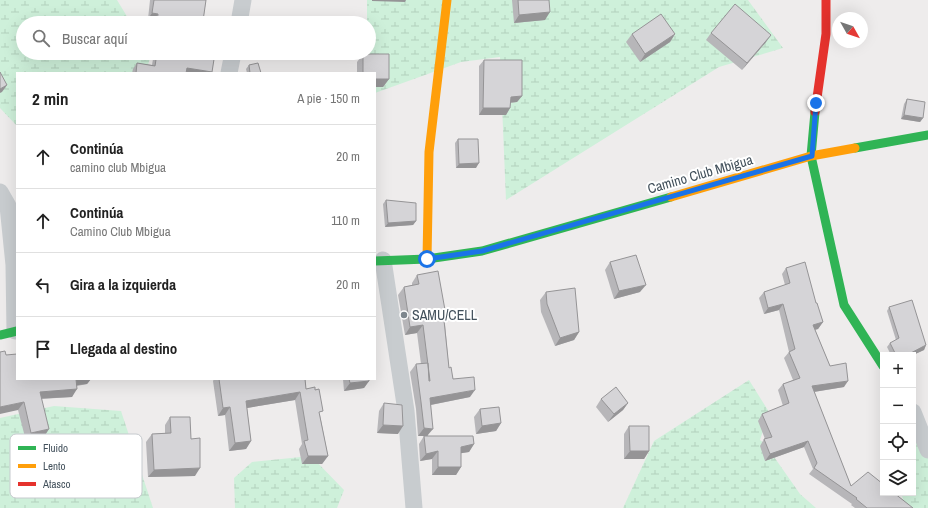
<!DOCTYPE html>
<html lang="es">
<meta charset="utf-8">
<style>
:root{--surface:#fff;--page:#f2f2f2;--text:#222;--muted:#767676;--line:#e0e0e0}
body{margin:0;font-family:"Archivo Narrow",sans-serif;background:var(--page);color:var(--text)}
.controls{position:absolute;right:12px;bottom:12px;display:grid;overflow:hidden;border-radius:0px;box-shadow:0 4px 16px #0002}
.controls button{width:36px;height:36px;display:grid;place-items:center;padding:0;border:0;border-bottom:1px solid var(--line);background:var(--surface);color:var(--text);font:20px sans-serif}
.compass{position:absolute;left:832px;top:12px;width:36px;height:36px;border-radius:50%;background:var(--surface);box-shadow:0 4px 16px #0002;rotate:130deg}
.stop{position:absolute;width:12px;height:12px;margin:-9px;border:3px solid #1a73e8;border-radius:50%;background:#fff}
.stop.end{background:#1a73e8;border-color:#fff;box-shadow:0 1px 4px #0008}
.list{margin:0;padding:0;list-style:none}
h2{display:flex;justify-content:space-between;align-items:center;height:52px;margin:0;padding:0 16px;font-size:17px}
h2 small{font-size:13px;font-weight:400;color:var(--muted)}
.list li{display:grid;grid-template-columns:26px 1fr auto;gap:12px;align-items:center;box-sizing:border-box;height:64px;padding:0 16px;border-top:1px solid var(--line)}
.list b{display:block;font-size:15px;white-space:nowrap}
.list p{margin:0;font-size:13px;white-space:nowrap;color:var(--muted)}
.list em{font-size:13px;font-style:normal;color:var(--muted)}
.icon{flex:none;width:22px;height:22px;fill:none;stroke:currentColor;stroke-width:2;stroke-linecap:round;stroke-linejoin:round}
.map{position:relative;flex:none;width:928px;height:508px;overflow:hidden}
.search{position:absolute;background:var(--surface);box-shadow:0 4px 16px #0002;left:16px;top:16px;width:360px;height:44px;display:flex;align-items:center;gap:10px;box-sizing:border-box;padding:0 14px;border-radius:22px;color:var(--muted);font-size:15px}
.panel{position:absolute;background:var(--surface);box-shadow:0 4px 16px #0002;left:16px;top:72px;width:360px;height:308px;border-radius:0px}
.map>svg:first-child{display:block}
.wetland{fill:url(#wetland-marsh)}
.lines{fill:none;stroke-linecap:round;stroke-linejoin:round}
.street{stroke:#c8cccf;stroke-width:17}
.fast{stroke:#30b455;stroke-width:9}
.slow{stroke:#ff9f0a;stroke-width:9}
.jam{stroke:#e5322d;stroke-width:9}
.wall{fill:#b7b6b9}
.shaded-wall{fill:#959496}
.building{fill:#d5d4d7;stroke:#959496}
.route{stroke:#1a73e8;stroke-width:5}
.poi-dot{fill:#7e878e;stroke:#fff;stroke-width:1.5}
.labels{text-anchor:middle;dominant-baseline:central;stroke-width:4;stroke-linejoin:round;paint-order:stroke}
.street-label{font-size:14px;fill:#42505b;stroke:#fff}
.poi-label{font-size:14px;fill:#42505b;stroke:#fff;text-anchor:start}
.key{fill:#fff;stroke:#c6cace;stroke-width:1}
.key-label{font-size:11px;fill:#42505b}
</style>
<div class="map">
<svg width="928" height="508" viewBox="0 0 928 508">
<defs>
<pattern id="wetland-marsh" width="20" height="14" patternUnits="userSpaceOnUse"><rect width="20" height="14" fill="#cef0da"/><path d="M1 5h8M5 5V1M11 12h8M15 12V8" fill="none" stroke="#b2d0bd"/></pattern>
</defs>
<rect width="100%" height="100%" fill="#eeecec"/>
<g class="wetland">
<polygon points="0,0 117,0 131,23 23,23 23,53 149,53 151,56 145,73 17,73 17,126 0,108"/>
<polygon points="367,0 748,0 783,48 719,67 506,200 500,57 461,62 375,93 375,73 368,73 369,23 367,23"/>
<polygon points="749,380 769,412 760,440 765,444 800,494 816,508 623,508 654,441"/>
<polygon points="54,406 121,411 153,508 0,508 0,418"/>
<polygon points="913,441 928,446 928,508 906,508 901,493 913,493"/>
<polygon points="311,456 344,490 337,508 235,508 234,478 252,462"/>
</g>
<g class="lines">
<g class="street">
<polyline points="239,23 243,0"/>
<polyline points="229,73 233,53"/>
<polyline points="0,192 8,206 14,265 15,331"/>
<polyline points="383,260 406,411 414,508"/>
<polyline points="913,412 928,450"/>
</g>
<g class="fast">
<polyline points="815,112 811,156 844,305 883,366"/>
<polyline points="855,148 928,135"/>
<polyline points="375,261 427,259 482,251 671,197"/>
<polyline points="0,335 17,331"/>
</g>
<g class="slow">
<polyline points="671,197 811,156 855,148"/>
<polyline points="427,259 429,152 447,0"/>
</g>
<polyline class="jam" points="815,112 826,34 826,0"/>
</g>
<g class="wall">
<polygon points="150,0 206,0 203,21 210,23 154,23 154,20 148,19"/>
<polygon points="512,0 549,0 545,20 514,23"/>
<polygon points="711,33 771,35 766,42 742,70 706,40"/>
<polygon points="632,34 675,34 670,42 640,62 626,42"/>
<polygon points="154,53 215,53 211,73 132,73 133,69 137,63 152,65"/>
<polygon points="363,54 389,54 389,79 383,87 375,87 375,73 357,73 357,62"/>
<polygon points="484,60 522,96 517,102 510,103 510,108 506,115 479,115 479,66"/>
<polygon points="249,65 261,73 247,73 246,69"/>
<polygon points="907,99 923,118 920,122 901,119 904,104"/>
<polygon points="458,139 476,168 456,168 455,143"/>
<polygon points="386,200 416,221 413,225 385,227 383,204"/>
<polygon points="610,262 640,292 614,299 605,270"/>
<polygon points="786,268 816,303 823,322 818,329 815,330 830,366 844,387 814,392 851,486 913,508 855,508 851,505 852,504 809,474 813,469 804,447 765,461 760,446 764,439 765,439 758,421 762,414 783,406 778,390 783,384 793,380 784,358 789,352 779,310 764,314 759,298 764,292 785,285 782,274"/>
<polygon points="417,275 445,310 444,313 449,368 453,379 470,397 431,405 428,436 474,444 469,452 461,453 461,467 456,475 432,475 432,459 420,461 419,444 424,436 418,436 416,409 410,372 416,364 421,364 417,333 405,335 398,295 404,287 412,285 412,283"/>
<polygon points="546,292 579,332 574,340 555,346 541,312 540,300"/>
<polygon points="889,307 926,345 924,350 913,355 891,355 887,347 890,343 896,340 887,311"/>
<polygon points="17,379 91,379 87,384 77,386 72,397 41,399 44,437 26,441 18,410"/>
<polygon points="214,379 305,379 306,389 320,415 328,456 322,464 302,464 299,449 302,444 295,400 247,408 251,441 246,449 229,451 225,415 218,416 213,381"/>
<polygon points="343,379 369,379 369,381 364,388 344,391"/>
<polygon points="601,399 628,403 623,410 608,422 596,407"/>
<polygon points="384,403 398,434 377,433 379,411"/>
<polygon points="480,409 501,423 496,431 476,434 474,417"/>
<polygon points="170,417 195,476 148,477 146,442 152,434 165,433 165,425"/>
<polygon points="629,426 649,451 644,459 624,459 624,434"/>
</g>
<g class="shaded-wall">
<polygon points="372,0 406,0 405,2 372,1"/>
<polygon points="550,12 545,20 514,23 519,15"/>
<polygon points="152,13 158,14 154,20 148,19"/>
<polygon points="675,34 670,42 640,62 645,54"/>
<polygon points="771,35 766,42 742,70 747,63"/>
<polygon points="187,68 212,72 211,73 184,73"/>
<polygon points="375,79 389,79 383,87 375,87"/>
<polygon points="7,85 2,92 0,93 0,89"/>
<polygon points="522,96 517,102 506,103 511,97"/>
<polygon points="483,108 510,108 506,115 479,115"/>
<polygon points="904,115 923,118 920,122 901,119"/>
<polygon points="479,163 476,168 456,168 459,164"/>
<polygon points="416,221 413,225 385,227 388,223"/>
<polygon points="646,285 640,292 614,299 619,291"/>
<polygon points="783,304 779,310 764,314 768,308"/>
<polygon points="823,322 818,329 809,331 813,325"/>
<polygon points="423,325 417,333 405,335 410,327"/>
<polygon points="579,332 574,340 555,346 560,338"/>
<polygon points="926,345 924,350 913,355 907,355"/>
<polygon points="75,379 91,379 87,384 70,386"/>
<polygon points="369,381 364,388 344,391 350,383"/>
<polygon points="848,381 844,387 807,393 812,386"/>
<polygon points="77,389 72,397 34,399 40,392"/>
<polygon points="475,390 470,397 425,406 430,398"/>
<polygon points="300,392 295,400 241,409 246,401"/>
<polygon points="24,402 18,410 0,414 0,407"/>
<polygon points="628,403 623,410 608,422 614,414"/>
<polygon points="230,407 225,415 218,416 223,408"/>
<polygon points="501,423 496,431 476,434 482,426"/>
<polygon points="383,425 403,426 398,434 377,433"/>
<polygon points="424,428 433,429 427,436 418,436"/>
<polygon points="49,429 44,437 26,441 31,433"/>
<polygon points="251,441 246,449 229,451 235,443"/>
<polygon points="808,441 804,447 765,461 770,454"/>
<polygon points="474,444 469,452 456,454 461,447"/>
<polygon points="438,451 432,459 420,461 426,454"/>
<polygon points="630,451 649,451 644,459 624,459"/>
<polygon points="308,456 328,456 322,464 302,464"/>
<polygon points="438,467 461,467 456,475 432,475"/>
<polygon points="200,468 195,476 148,477 154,470"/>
</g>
<g class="building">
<polygon points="154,0 206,0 203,21 210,21 210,23 157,23 158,14 152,13"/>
<polygon points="518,0 549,0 550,12 519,15"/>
<polygon points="735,4 771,35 747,63 711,33"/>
<polygon points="661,14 675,34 645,54 632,34"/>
<polygon points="157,53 215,53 212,72 187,68 186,73 136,73 137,63 155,66"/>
<polygon points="363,54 389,54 389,79 375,79 375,73 363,73"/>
<polygon points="484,60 522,60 522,96 511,97 510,108 483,108"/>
<polygon points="258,63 261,73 250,73 249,65"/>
<polygon points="0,72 7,85 0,89"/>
<polygon points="907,99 925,102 923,118 904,115"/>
<polygon points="458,139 478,139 479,163 459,164"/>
<polygon points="386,200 416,203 416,221 388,223"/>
<polygon points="636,255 646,285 619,291 610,262"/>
<polygon points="805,262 816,303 817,303 823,322 813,325 830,366 846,363 848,381 812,386 851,486 868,472 883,484 883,493 894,493 913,508 867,508 856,499 857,498 814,468 817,463 808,441 770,454 764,439 772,437 762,414 789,403 783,384 800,378 789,352 795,349 783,304 768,308 764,292 790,283 786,268"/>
<polygon points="438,271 445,310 443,311 449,368 451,367 453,379 474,377 475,390 430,398 433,429 424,428 421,402 416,364 428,363 429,381 430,381 423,325 410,327 404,287 419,284 417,275"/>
<polygon points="575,288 579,332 560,338 547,304 546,292"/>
<polygon points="912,300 926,345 907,355 896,355 890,343 899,338 889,307"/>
<polygon points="5,351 6,355 17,354 17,379 76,379 77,389 40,392 49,429 31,433 24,402 0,407 0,352"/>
<polygon points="219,379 305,379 306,389 315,387 315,390 319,389 323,411 319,412 328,456 308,456 304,441 308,440 300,392 246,401 251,441 235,443 230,407 223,408"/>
<polygon points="349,379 369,379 369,381 350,383"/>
<polygon points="616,387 628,403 614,414 601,399"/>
<polygon points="384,403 402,405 403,426 383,425"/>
<polygon points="499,407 501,423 482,426 480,409"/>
<polygon points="170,417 190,417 191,439 200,438 200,468 154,470 152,434 171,433"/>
<polygon points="629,426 649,426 649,451 630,451"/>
<polygon points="424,436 473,436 474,444 461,447 461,467 438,467 438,451 426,454"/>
</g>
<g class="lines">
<polyline class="route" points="427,259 482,251 812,156 816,103"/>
</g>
<circle class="poi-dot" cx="404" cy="315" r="4"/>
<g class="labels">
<g class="street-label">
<text transform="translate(700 174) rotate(-16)">Camino Club Mbigua</text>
</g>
<g class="poi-label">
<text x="412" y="315">SAMU/CELL</text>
</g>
</g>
<rect x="10" y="434" width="132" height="64" rx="6" class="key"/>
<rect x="18" y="446" width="18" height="4" fill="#30b455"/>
<rect x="18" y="464" width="18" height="4" fill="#ff9f0a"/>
<rect x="18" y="482" width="18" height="4" fill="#e5322d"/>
<g class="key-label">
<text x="43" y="452">Fluido</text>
<text x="43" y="470">Lento</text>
<text x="43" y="488">Atasco</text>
</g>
</svg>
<div class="controls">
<button>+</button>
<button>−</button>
<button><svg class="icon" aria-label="locate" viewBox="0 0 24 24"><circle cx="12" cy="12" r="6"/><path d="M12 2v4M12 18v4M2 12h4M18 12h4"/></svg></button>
<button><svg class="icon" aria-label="layers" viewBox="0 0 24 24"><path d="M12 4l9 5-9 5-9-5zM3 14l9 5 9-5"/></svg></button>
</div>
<svg class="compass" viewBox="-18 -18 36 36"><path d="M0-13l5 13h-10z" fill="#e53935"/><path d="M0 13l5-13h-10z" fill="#767676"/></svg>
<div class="stop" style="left:427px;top:259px"></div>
<div class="stop end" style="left:816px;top:103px"></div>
<div class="search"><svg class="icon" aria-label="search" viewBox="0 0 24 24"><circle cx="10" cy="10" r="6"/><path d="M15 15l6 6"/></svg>Buscar aquí</div>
<section class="panel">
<h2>2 min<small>A pie · 150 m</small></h2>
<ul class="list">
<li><svg class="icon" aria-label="ahead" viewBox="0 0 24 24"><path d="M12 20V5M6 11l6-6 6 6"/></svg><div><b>Continúa</b><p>camino club Mbigua</p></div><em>20 m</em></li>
<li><svg class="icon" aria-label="ahead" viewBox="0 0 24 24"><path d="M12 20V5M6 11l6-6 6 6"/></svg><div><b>Continúa</b><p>Camino Club Mbigua</p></div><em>110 m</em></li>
<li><svg class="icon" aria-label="left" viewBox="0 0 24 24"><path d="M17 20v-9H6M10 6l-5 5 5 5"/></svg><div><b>Gira a la izquierda</b></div><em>20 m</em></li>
<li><svg class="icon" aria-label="arrive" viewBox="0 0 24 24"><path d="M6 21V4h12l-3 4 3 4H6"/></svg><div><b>Llegada al destino</b></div></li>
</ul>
</section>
</div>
